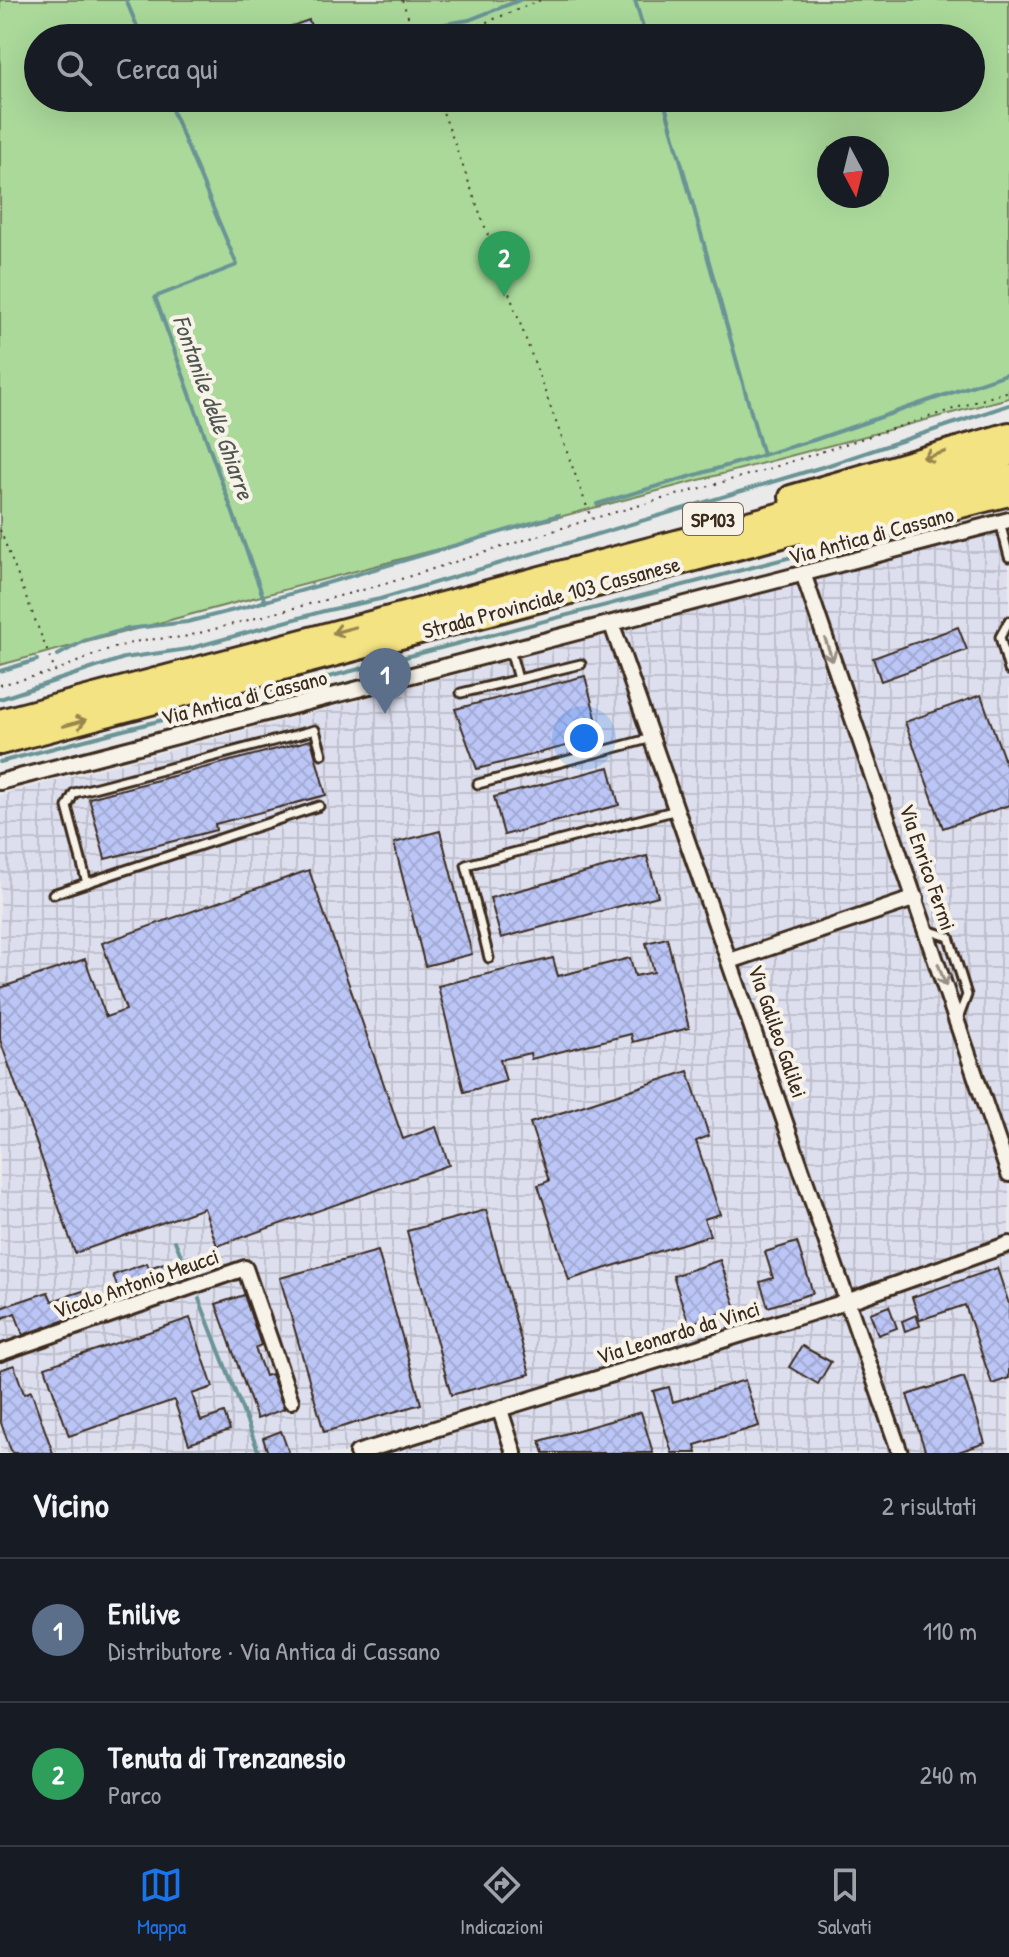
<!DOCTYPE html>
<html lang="it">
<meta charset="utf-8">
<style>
:root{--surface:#171b24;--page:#242831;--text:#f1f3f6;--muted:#9ea1a6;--line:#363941;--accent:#1a73e8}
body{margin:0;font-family:"Patrick Hand",sans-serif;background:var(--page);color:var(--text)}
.compass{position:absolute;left:817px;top:136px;width:72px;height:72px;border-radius:50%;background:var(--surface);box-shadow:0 8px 32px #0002;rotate:173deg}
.you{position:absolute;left:584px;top:738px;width:28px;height:28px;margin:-20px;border:6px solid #fff;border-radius:50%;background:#1a73e8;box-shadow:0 0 0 12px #1a73e833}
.badge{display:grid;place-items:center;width:52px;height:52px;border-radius:50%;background:var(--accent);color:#fff;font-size:26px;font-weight:700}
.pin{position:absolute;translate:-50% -66px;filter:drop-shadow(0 2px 4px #0008)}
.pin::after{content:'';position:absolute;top:42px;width:28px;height:24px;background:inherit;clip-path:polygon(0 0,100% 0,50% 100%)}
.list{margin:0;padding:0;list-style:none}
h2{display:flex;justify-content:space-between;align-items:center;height:104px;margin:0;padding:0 32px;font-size:34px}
h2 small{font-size:26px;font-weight:400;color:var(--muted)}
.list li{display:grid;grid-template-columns:52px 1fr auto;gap:24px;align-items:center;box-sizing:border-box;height:144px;padding:0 32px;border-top:2px solid var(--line)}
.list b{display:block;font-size:30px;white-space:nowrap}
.list p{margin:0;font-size:26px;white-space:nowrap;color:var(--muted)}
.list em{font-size:26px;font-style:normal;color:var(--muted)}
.icon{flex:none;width:44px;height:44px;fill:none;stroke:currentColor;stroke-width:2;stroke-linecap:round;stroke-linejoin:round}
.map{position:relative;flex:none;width:1009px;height:1453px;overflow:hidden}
.search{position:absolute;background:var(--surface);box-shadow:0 8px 32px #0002;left:24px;right:24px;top:24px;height:88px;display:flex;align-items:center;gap:20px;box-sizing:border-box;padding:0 28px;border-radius:44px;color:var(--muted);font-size:30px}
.sheet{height:392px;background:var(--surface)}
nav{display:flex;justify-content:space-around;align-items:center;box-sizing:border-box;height:112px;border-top:2px solid var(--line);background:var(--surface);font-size:22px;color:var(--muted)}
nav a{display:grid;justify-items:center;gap:4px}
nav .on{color:var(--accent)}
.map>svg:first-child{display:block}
.industrial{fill:url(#industrial-grid)}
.park{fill:#aad99a;stroke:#72825c;stroke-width:2;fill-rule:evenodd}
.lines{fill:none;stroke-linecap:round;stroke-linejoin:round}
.stream{stroke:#6a9495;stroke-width:4}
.building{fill:url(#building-cross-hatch);stroke:#3b2a1e;stroke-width:2}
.service-casing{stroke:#3b2a1e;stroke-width:13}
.minor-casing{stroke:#3b2a1e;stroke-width:20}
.trunk-casing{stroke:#3b2a1e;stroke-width:28}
.path{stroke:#3b2a1e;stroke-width:2;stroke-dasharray:2 6;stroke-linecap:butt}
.service{stroke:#f7f3e8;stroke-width:7}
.minor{stroke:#f7f3e8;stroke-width:14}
.trunk{stroke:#f4e382;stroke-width:22}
.oneway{stroke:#988650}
.oneway2{stroke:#998e83}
.labels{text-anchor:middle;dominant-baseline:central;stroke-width:8;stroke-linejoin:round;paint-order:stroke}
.shield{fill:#f7f3e8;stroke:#73665b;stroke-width:2}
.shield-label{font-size:20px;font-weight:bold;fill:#3b2a1e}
.street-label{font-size:22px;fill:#3b2a1e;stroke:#f7f3e8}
.water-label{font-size:24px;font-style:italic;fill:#4f5650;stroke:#f7f3e8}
</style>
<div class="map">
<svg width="1009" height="1453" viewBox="0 0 1009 1453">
<defs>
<pattern id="industrial-grid" width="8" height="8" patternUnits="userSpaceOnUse" patternTransform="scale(2)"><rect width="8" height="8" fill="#dddfef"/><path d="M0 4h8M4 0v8" fill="none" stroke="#bfc0cc"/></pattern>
<pattern id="building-cross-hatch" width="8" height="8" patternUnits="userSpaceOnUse" patternTransform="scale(2)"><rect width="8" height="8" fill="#bbc6f7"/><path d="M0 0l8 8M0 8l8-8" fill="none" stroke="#a2aad3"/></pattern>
</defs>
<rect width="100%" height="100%" fill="#ebeaeb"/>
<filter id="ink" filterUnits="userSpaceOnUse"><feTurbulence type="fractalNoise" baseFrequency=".0125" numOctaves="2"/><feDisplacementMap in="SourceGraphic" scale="16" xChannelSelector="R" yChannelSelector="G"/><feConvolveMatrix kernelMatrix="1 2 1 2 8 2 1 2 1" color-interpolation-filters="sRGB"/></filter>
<g filter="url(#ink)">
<polygon class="industrial" points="1009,529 1009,1453 0,1453 0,795"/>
<path class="park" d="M 0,0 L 1009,0 L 1009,398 L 0,665 ZM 38,38 L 971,38 L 971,98 L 38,98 ZM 829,148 L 877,148 L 877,196 L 829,196 Z"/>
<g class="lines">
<g class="stream">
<polyline points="126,0 142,38"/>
<polyline points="635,0 646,38"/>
<polyline points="439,25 469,20 520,0"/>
<polyline points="167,98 237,265 155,297 265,602"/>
<polyline points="663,98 763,455"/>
<polyline points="597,504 814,440 1009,373"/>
<polyline points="58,655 84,641 127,629 187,622 242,608 559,515"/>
<polyline points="0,671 37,660"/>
<polyline points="0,699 124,658 188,649 324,611 380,599 829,465 1009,405"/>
<polyline points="0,762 811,552"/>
<polyline points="175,1241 191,1279"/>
<polyline points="199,1299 259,1453"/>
</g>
</g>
<g class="building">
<polygon points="309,20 314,35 261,38 261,37"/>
<polygon points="958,627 967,650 881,681 873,658"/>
<polygon points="585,676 601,737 477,769 455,709"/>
<polygon points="981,695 1009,773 1009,805 943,828 905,722"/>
<polygon points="311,740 326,795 215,824 216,830 105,859 89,798"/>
<polygon points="609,767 619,805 504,835 494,797"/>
<polygon points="440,831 472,954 425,966 394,843"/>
<polygon points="647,856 658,896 501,938 490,898"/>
<polygon points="309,870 403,1139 436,1127 449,1165 217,1246 204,1208 75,1253 0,1040 0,988 85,959 106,1017 126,1010 102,943"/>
<polygon points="667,938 689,1028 633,1042 631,1034 531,1059 530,1053 500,1060 506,1081 464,1092 438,986 553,958 558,976 630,958 635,976 654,972 646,943"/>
<polygon points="688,1071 709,1136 696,1141 720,1214 704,1219 710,1235 569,1280 538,1185 549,1181 530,1123"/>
<polygon points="486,1210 530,1374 451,1395 407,1231"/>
<polygon points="797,1242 813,1293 768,1307 760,1282 773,1278 765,1252"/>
<polygon points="378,1251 421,1404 324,1432 280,1278"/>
<polygon points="720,1260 736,1308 689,1324 673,1276"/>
<polygon points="167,1262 174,1281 122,1300 113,1275 147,1263 149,1268"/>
<polygon points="997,1268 1009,1304 1009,1378 992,1384 965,1305 920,1320 912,1297"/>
<polygon points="86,1290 93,1310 23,1335 15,1313 0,1319 0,1308 48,1292 52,1301"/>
<polygon points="244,1295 261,1345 255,1348 265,1376 271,1374 284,1409 257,1419 216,1304"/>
<polygon points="889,1306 897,1328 878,1335 870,1313"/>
<polygon points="916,1315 920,1326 905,1331 902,1321"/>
<polygon points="190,1318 213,1387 192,1394 201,1421 224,1413 230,1430 189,1444 174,1400 69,1436 45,1367"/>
<polygon points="802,1346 831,1362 818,1384 789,1367"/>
<polygon points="14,1365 24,1394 31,1391 53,1453 12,1453 0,1420 0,1370"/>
<polygon points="964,1377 985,1443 955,1453 926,1453 907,1395"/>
<polygon points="745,1380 759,1426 695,1445 697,1453 672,1453 653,1391 669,1387 673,1402"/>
<polygon points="641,1412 653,1453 544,1453 540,1441"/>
<polygon points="281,1431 289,1453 268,1453 263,1438"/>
</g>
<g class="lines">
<g class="service-casing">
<g id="service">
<polyline points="1000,522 1009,557"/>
<polyline points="1009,621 1000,637 1009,670"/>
<polyline points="510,650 518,679"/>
<polyline points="461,693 581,664"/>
<polyline points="478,784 652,738"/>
<polyline points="87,883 67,807 74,793 315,730 322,754"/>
<polyline points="53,894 319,806"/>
<polyline points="927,930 949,937 967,995 958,1019"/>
<polyline points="489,958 466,865 677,810"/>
</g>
</g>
<g class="minor-casing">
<g id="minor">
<polyline points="804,576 1009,1174"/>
<polyline points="612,625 900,1453"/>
<polyline points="0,782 1009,520"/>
<polyline points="730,961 916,898"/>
<polyline points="0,1353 245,1268 291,1401"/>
<polyline points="500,1410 514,1453"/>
<polyline points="357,1453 849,1301 1009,1244"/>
</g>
</g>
<g class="trunk-casing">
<g id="trunk">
<polyline points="791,497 1009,434"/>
<polyline points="812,543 1009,494"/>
<polyline points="0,721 1009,454"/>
<polyline points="0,743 1009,476"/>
</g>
</g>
<g class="path">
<polyline points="402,0 416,38"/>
<polyline points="416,37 477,26 541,0"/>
<polyline points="438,98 591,518"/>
<polyline points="0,530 55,671"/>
<polyline points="0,685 55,671 109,649 143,640 184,637 385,584 591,519 762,471 1009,391"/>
</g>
<use href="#service" class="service"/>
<use href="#minor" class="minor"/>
<use href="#trunk" class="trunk"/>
</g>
<defs><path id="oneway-shaft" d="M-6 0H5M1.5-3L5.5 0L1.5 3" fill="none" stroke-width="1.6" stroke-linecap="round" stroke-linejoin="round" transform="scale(2)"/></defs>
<g class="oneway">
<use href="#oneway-shaft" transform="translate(934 455) rotate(164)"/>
<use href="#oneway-shaft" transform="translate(344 630) rotate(165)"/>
<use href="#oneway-shaft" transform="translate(75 723) rotate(-15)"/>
</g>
<g class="oneway2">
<use href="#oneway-shaft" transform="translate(829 650) rotate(71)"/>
<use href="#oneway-shaft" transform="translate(942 975) rotate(71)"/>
</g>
</g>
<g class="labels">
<rect class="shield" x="683" y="503" width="60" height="32" rx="6"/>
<g class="shield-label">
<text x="713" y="519">SP103</text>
</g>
<g class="street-label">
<text transform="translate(871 535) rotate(-15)">Via Antica di Cassano</text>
<text transform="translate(551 597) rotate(-15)">Strada Provinciale 103 Cassanese</text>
<text transform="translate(244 697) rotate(-14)">Via Antica di Cassano</text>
<text transform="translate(928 867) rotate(71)">Via Enrico Fermi</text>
<text transform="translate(778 1031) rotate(71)">Via Galileo Galilei</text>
<text transform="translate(136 1283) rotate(-19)">Vicolo Antonio Meucci</text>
<text transform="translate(678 1332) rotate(-17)">Via Leonardo da Vinci</text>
</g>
<g class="water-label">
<text transform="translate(214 407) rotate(70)">Fontanile delle Ghiarre</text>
</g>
</g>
</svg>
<svg class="compass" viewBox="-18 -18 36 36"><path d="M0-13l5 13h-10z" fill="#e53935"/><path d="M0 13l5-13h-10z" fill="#9ea1a6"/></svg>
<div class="you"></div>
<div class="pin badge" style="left:385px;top:714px;background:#5c6f8a">1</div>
<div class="pin badge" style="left:504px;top:297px;background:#2e9e5b">2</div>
<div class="search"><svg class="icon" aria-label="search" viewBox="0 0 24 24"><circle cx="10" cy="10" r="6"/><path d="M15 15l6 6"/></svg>Cerca qui</div>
</div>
<section class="sheet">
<h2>Vicino<small>2 risultati</small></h2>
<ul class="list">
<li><span class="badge" style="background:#5c6f8a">1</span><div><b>Enilive</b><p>Distributore · Via Antica di Cassano</p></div><em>110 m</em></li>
<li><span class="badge" style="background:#2e9e5b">2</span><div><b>Tenuta di Trenzanesio</b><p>Parco</p></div><em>240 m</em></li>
</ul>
</section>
<nav>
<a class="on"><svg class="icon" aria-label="map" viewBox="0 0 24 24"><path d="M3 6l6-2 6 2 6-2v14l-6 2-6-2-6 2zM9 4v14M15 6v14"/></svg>Mappa</a>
<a><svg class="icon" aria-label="directions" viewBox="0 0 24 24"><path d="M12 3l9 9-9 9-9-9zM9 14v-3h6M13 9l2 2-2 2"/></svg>Indicazioni</a>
<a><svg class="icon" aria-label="saved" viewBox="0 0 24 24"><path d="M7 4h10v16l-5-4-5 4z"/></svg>Salvati</a>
</nav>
